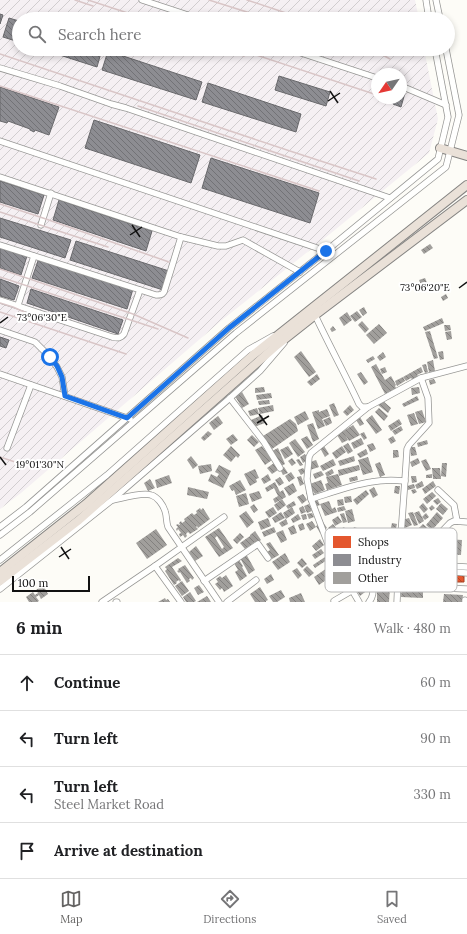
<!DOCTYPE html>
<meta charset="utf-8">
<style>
:root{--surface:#fff;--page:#f2f2f2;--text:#202124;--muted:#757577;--line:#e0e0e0;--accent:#646362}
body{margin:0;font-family:Lora,serif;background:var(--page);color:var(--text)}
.compass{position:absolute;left:371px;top:68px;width:36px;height:36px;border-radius:50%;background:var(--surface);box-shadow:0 2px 6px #0003;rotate:236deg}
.scale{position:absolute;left:12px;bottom:10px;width:78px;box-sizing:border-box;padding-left:4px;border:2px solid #111;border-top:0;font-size:11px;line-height:14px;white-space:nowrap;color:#111;-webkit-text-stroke:3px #fff;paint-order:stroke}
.stop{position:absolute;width:12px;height:12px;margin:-9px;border:3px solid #1a73e8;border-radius:50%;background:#fff}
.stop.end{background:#1a73e8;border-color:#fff;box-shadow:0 1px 4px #0008}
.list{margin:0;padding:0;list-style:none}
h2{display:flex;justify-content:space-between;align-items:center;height:52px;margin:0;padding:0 16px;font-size:17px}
h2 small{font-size:13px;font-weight:400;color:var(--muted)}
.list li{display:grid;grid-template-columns:26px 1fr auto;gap:12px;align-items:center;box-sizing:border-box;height:56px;padding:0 16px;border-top:1px solid var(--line)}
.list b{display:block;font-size:15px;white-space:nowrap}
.list p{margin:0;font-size:13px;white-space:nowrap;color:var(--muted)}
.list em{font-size:13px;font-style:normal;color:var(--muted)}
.icon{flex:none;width:22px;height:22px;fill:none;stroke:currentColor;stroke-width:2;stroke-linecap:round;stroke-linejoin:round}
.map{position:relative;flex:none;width:467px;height:602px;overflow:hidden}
.search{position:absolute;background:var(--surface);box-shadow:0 2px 6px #0003;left:12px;right:12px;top:12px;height:44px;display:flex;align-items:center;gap:10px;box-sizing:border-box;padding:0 14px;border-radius:22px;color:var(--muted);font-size:15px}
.sheet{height:276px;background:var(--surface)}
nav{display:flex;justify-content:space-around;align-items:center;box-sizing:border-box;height:56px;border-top:1px solid var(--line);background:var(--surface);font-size:11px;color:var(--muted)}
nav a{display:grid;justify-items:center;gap:2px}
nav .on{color:var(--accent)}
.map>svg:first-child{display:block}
.industrial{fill:url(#industrial-furrows);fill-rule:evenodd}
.shops{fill:url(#shops-back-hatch);stroke:#a54225}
.industry{fill:url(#industry-back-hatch);stroke:#68686b}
.building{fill:url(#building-back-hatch);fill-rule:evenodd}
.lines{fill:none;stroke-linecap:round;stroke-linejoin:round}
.minor-casing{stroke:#979795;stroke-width:7}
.highway-casing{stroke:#858482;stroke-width:10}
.minor{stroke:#fffffe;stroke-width:5.5}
.highway{stroke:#eae1d8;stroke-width:8}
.rail{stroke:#d9c6c7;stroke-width:1.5}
.route{stroke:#1a73e8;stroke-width:5}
.ticks{fill:none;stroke:#111;stroke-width:1.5}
.key{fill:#fff;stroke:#b8b8b8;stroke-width:1}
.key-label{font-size:11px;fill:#111}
.ticks-label{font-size:10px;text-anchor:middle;fill:#111;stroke:#fff;stroke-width:4;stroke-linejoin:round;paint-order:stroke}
</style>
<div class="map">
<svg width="467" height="602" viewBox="0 0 467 602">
<defs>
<pattern id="industrial-furrows" width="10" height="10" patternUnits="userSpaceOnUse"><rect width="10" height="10" fill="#f5f0f3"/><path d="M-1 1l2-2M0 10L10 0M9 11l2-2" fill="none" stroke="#d1cdcf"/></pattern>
<pattern id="shops-back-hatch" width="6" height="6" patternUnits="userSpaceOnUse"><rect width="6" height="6" fill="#e4572e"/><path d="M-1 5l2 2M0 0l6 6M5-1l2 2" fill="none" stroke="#b74726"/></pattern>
<pattern id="industry-back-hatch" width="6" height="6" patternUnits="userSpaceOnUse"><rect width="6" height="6" fill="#8d8d92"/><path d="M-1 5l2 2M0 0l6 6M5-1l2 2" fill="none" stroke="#727276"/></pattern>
<pattern id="building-back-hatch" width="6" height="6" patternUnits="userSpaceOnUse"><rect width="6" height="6" fill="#a19f9c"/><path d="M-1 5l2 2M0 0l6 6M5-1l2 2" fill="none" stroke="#82807e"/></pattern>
</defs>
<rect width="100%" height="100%" fill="#fdfcf7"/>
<path class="industrial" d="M 0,0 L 415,0 L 419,19 L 19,19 L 19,49 L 424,49 L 438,119 L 429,153 L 325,238 L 222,320 L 21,493 L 0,509 ZM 377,74 L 401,74 L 401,98 L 377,98 Z"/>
<polygon class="shops" points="450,573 464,574 464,582 450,582"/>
<g class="industry">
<polygon points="0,14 3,15 0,24"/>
<polygon points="9,18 19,21 19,42 3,37"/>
<polygon points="41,49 102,49 97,67"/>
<polygon points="108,51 202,82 196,100 102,70"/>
<polygon points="279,76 330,92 326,106 275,90"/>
<polygon points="208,83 301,114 296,132 202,102"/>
<polygon points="0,87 59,107 49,135 35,130 34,132 30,130 30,129 8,121 7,123 0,121"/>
<polygon points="401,92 405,93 401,107 393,104 394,98 401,98"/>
<polygon points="94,120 200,155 191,183 85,148"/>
<polygon points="211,158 319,193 310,223 202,188"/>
<polygon points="0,181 44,195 38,214 0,202"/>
<polygon points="59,200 152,231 146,251 53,220"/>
<polygon points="0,218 71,240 65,258 0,237"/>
<polygon points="76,241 169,271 163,290 70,260"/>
<polygon points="0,247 27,256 21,275 0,268"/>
<polygon points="39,258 133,289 127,309 32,278"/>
<polygon points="0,279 19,286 14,300 0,296"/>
<polygon points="31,289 123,320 118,334 27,303"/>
<polygon points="0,337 9,340 6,348 0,346"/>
</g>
<g class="building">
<polygon points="430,244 433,248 424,254 421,250"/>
<polygon points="425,278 428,285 422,287 419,280"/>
<polygon points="446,294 448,298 443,301 441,297"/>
<polygon points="364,307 367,313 363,316 359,310"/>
<polygon points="357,311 362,317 355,322 350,316"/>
<polygon points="347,312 352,320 344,326 339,318"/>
<polygon points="442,318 444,323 425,331 423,327"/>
<polygon points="362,321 369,329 365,333 358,325"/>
<polygon points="379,324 387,333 374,344 366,335"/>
<polygon points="444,325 450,325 451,330 445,331"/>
<polygon points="333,326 336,330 332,332 330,329"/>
<polygon points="430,331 438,358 434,359 425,332"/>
<polygon points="451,331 452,339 447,340 445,332"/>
<polygon points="301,351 316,372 309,377 294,357"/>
<polygon points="443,351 444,359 440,360 438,352"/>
<polygon points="383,352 386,357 380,361 377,357"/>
<polygon points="373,356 375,359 368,363 366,360"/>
<polygon points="433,360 435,371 429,372 427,362"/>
<polygon points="376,364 385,380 391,376 396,385 395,386 396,388 385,394 371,367"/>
<polygon points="426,364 428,372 425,373 422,365"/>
<polygon points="385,367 387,372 382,374 380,369"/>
<polygon points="421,367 423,372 417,375 419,377 413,380 411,378 406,381 403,377"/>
<polygon points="361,372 368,382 364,385 357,374"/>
<polygon points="317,374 320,379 311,386 307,382"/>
<polygon points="403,377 405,381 397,386 395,381"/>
<polygon points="434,379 436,383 430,385 429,380"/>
<polygon points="264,387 265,392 255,393 255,388"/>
<polygon points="419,387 420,393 412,395 411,388"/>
<polygon points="242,392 249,404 242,408 235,396"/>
<polygon points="271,393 272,398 257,400 256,395"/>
<polygon points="417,396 419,400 404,407 402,404"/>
<polygon points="269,400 270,404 259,405 258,401"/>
<polygon points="382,400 391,408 388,413 378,405"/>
<polygon points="334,403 339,415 334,417 329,405"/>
<polygon points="273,405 274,411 260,414 258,408"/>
<polygon points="350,405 354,410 347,416 343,412"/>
<polygon points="257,408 259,414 250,416 248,411"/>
<polygon points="379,408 388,416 384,421 375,412"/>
<polygon points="327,409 330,416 322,419 325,426 318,429 312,412 319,410 319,412"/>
<polygon points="422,410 426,422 419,424 415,412"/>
<polygon points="305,411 309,419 298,425 294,417"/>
<polygon points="414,413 418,424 411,426 407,415"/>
<polygon points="262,415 265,423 254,427 251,420"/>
<polygon points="372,415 382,430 376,434 366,420"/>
<polygon points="218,416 223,423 214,430 209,423"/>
<polygon points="330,417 332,423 326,426 323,420"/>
<polygon points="360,417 364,424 360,426 356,420"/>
<polygon points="290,419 296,424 298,431 272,449 263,436"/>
<polygon points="399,419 402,424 391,431 388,426"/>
<polygon points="313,423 319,439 313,442 307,425"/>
<polygon points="353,425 360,435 349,441 345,434 348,440 342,443 337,435"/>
<polygon points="401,426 403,430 395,435 392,431"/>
<polygon points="208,431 212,434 204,441 201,438"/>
<polygon points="364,432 367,438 364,440 360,434"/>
<polygon points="233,434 238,440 231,445 226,439"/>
<polygon points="252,435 259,442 254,447 247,440"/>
<polygon points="307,436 313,445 307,449 301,439"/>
<polygon points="393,436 396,441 391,444 388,439"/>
<polygon points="361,438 364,444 354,449 351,443"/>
<polygon points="295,439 305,452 298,457 289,443"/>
<polygon points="427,440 428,444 418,447 417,443"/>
<polygon points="348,443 353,451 348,454 343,446"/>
<polygon points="373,443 376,449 370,452 367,445"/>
<polygon points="231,446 240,455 238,458 236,456 231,462 223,455"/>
<polygon points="262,446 272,460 265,465 255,450"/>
<polygon points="288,446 293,454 285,459 280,450"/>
<polygon points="324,446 329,454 325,457 320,448"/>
<polygon points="342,446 346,452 336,459 332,453"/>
<polygon points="410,447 415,447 417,455 411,456"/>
<polygon points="278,448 285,464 279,467 272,451"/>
<polygon points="366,449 368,454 360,458 357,454"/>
<polygon points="393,450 398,450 399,457 393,458"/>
<polygon points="305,454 308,460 303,463 300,457"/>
<polygon points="191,456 198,465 193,469 187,460"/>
<polygon points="354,456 355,461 340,466 338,461"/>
<polygon points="368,457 373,472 363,475 358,460"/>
<polygon points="292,458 296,463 292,466 288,461"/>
<polygon points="418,458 420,463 412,467 410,462"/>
<polygon points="299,459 303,465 300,466 296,460"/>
<polygon points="333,459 336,465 323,471 320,466"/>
<polygon points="426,459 431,469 426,471 421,461"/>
<polygon points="316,460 319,467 310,470 310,462"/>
<polygon points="380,462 385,475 380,477 375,464"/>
<polygon points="274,463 278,470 272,474 267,468"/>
<polygon points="442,463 447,463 446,477 441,476"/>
<polygon points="211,464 212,471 200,474 198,466"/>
<polygon points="219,465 231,471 223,488 208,481 211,474 217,477 219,474 215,472"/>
<polygon points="359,465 360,470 339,476 338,470"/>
<polygon points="284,467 288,473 283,475 280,469"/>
<polygon points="303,468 306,472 301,475 298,470"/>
<polygon points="432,468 440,468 441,479 433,479"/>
<polygon points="255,469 259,478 256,479 257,482 250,486 244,474"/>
<polygon points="332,469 334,473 327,477 325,473"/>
<polygon points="321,471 324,475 315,479 313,474"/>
<polygon points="291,472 295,478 289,482 285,476"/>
<polygon points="268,474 271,480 264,484 261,479"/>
<polygon points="338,474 342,485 327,490 325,484 328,483 326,477"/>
<polygon points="432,474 432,478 426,478 426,475"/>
<polygon points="169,475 172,483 157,488 155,480"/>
<polygon points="301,476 304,484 300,486 297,477"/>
<polygon points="357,476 358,480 350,482 349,478"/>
<polygon points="411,476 416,476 417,482 412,483"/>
<polygon points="280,477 284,483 279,486 275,480"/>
<polygon points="150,479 155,488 148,491 144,483"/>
<polygon points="240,480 246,490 236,495 234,490 232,491 229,486"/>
<polygon points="321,480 325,490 315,494 312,490 315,496 309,498 306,493 310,491 307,485"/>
<polygon points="422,481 424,486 417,489 415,485"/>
<polygon points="433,481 436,486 425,494 422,489"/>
<polygon points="275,482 280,492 283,490 286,497 275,503 273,499 278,496 274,488 267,492 265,488"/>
<polygon points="293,483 297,491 289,496 284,488"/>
<polygon points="414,484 415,488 408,490 407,486"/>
<polygon points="395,486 400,486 399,494 394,493"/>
<polygon points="188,487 209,492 207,499 187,495"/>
<polygon points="374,487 378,495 373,498 369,490"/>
<polygon points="415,489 417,492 413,494 411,490"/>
<polygon points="366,490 369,494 357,505 353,500"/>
<polygon points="259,491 262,498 252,502 249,494"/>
<polygon points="432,492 436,496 427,504 423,499"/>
<polygon points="246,493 249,504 239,507 236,496"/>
<polygon points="303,494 307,500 302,504 297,497"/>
<polygon points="351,496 352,502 345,503 344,497"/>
<polygon points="316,497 320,505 312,508 309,500"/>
<polygon points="438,498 441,502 437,505 433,501"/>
<polygon points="282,499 286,505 278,511 274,505"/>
<polygon points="343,499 344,505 338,506 337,500"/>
<polygon points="294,501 296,505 288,509 286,506"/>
<polygon points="329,501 332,509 335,507 337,512 325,516 320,504"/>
<polygon points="423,503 428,509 424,513 419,507"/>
<polygon points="441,503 448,509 443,515 436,509"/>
<polygon points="254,504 258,510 254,513 250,507"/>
<polygon points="309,504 312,511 307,513 304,506"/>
<polygon points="432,505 435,508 431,511 429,508"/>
<polygon points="303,506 306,512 301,514 299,508"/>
<polygon points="344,506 346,510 338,512 337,508"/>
<polygon points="273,507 277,513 269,518 265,512"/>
<polygon points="292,507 295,513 286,519 283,513"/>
<polygon points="200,508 201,510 203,508 210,519 198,528 197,526 196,527 198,529 190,534 188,532 186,534 187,536 185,538 183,535 180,537 179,534 181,533 178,529 177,531 176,529 178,527 176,525 178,524 179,525 180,525 179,523 181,521 182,523 185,521 184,519 192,513 194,515 197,513 196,511"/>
<polygon points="352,509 355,521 348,523 345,511"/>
<polygon points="246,511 254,522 247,528 239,516"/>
<polygon points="419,511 424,521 419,524 414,513"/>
<polygon points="281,512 285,518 275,523 272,518"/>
<polygon points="413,512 418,525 414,526 408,513"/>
<polygon points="437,512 443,518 432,530 426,525"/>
<polygon points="312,513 314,517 309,519 307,514"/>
<polygon points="344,513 347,522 343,523 340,514"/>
<polygon points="426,513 429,517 425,520 422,517"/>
<polygon points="298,514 301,519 293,523 291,519"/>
<polygon points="306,514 307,519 303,520 301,515"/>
<polygon points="338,516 342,522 335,526 332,520"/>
<polygon points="268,518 271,526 261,530 258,522"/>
<polygon points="409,518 412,525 405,528 402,520"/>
<polygon points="286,519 288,524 282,527 279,523"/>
<polygon points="312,521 316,527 310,531 306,524"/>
<polygon points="323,522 327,528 320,533 316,526"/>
<polygon points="303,523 305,529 300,531 298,525"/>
<polygon points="392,523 397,524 395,533 390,532"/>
<polygon points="333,524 346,541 340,545 328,528"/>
<polygon points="423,524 432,532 427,538 418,529"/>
<polygon points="294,525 297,533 291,535 288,528"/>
<polygon points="274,527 276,532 264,537 262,532"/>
<polygon points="344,527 349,534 345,537 339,530"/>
<polygon points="354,527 360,529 357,539 351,537"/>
<path d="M 219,528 L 233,548 L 219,557 L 205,537 ZM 217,536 L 224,547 L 222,549 L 215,538 Z"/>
<polygon points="156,529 167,545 147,559 136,543"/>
<polygon points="328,529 336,540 333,543 335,545 331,547 322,534"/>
<polygon points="283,530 287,540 281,543 276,533"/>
<polygon points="255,531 261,540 256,544 255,542 245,549 240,543 250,536 250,535"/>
<polygon points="240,533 244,537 237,544 233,540"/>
<polygon points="320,539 324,545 316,551 312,546"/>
<polygon points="447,539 462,540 461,555 446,554"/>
<polygon points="270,542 279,555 272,559 267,552 270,550 266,544"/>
<polygon points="196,546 203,556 195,561 189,552"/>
<polygon points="321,549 324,553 315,559 312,555"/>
<polygon points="285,553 290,562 278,570 272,562"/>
<polygon points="246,554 255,570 249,574 240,558"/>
<polygon points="325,557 327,560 315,568 313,565"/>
<polygon points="178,558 182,561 172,567 181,580 180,582 179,580 176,582 177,583 174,585 165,571 167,569 165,567"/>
<polygon points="302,558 307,564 302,568 297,563"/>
<polygon points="239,560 243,566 242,567 247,576 240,581 235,572 238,570 234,563"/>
<polygon points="185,565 194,578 192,580 191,578 189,579 190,581 187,583 180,572 179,573 177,571 179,570 178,569"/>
<polygon points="307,566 314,573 309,577 303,570"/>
<polygon points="330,566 335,573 329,578 328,576 325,578 326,580 319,585 314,577"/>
<polygon points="297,568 302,575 298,579 292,571"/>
<polygon points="271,574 274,580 267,584 264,579"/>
<polygon points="226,575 233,586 224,592 222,588 220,590 215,584 218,582 216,579 220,576 222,578"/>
<polygon points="182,581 189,591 182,596 175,586"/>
<polygon points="402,583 423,584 423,598 401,597"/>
<polygon points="43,585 48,594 41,599 39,595 36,597 39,601 37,602 29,602 26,597 33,592 35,595 38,593 36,590"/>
<polygon points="199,585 204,592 198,595 194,588"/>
<polygon points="260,587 268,600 266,601 266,602 255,602 250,594"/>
<polygon points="377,587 390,587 389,602 377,602"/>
<polygon points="362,588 365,592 360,596 357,591"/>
<polygon points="281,590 285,597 277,602 273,602 269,596"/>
<polygon points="190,592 196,601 194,602 186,602 183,597"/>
<polygon points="301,593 305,602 290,602 289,598"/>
<polygon points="444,594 463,595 462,602 443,602"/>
<polygon points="207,596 211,602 197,602"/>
<polygon points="165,598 166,600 168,599 170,602 158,602"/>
</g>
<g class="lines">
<g class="minor-casing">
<g id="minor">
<polyline points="142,0 200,19"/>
<polyline points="426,0 429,19"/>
<polyline points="436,0 440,19"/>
<polyline points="289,49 377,78"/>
<polyline points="0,68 60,86 111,104 126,108 390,198"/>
<polyline points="401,86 446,105"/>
<polyline points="0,141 326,251"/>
<polyline points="0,177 181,237 218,246 226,246 243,240 300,272"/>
<polyline points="41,225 51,193"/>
<path d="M 0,245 L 156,295 C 160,295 162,295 164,292 L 181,237"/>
<path d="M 0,300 L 112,337 C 117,338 120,339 124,334 L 140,290"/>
<polyline points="18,305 34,256"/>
<path d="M 315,315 C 329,345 345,374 359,404 L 362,407 L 368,407 L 421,378 L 467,366"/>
<polyline points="0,330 35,342 50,357 57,367 62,377 65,396"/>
<polyline points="0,374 130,419"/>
<polyline points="230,398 264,442 280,468"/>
<path d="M 368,407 L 311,453 L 309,457 L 307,479 L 311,499 C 330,493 351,485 371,482 C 382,480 394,480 405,481"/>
<polyline points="7,448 31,385"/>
<polyline points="438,490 454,505 457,521"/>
<polyline points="311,499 331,552 338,557 347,555 385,541 400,538"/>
<path d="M 113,500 C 123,498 142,492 151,495 C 158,497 163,505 165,511 C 167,516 166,522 168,527 L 219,602"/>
<polyline points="0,527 26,507 229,328 326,251 438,159 448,117 435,49"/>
<polyline points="0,535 30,512 236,333 446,167 459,115 446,49"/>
<polyline points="0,560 72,503 107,475 248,350 273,336"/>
<polyline points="398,563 467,567"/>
<polyline points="436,565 425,556 424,551 425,549 450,523 454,521 467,522"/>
<polyline points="155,566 181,602"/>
<polyline points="467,573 441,571 440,572 439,586 441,588 467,589"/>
<polyline points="204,581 258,544 268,558"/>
<polyline points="0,589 112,500 230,398 260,371 284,343"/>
<polyline points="352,590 359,602"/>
<polyline points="334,601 365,583 375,582 397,581"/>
<polyline points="102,602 155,566 224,517"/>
<polyline points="116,602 117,602"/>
<polyline points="227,602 256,580"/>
<path d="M 369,602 C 374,596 373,590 373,582"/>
<path d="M 397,602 C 399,551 404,500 407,449 L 409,445 L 429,423 L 428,398 L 421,378"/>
<polyline points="465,602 465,600"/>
</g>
</g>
<g class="highway-casing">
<g id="highway">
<polyline points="440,148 467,156"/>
<polyline points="0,572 86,504 253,355 467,185"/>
<polyline points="0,581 79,520 277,345 315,315 467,200"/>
</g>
</g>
<use href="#minor" class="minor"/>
<use href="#highway" class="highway"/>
<g class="rail">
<polyline points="75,0 93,6"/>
<polyline points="88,0 146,19"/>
<polyline points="209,0 269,19"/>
<polyline points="247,0 304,19"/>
<polyline points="224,49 244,56"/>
<polyline points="238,49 377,95"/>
<polyline points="372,49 390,59"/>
<polyline points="0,54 293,152 376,179"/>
<polyline points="0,86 319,191"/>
<polyline points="387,98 393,100"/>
<polyline points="138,106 359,181"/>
<polyline points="0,204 43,218 169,262"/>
<polyline points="0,212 108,247"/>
<polyline points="0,269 133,314 188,338"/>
<polyline points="0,277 158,329"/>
<polyline points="0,303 13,307 47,322"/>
<polyline points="0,312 126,354"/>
<polyline points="0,457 15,462"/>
</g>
</g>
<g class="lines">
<polyline class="route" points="50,357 57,366 62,377 65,396 127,418 229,328 326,251"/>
</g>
<path class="ticks" d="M 330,91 L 338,103M 328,101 L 340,93M 132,225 L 140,237M 130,235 L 142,227M 459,288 L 467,282M 0,323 L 8,317M 259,414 L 267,425M 257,423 L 269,416M 0,457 L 6,465M 61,547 L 69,559M 59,557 L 71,549"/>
<rect x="325" y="528" width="132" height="64" rx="6" class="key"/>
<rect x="333" y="536" width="18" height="12" fill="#e4572e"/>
<rect x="333" y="554" width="18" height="12" fill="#8d8d92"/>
<rect x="333" y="572" width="18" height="12" fill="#a19f9c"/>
<g class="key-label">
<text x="358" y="546">Shops</text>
<text x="358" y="564">Industry</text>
<text x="358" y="582">Other</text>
</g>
<g class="ticks-label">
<text x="425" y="291">73°06'20"E</text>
<text x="42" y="321">73°06'30"E</text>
<text x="40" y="468">19°01'30"N</text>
</g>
</svg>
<svg class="compass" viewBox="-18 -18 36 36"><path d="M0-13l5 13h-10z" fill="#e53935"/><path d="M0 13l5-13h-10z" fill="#757577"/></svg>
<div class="scale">100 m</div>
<div class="stop" style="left:50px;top:357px"></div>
<div class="stop end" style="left:326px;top:251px"></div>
<div class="search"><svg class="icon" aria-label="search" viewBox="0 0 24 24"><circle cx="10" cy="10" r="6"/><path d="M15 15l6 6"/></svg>Search here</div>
</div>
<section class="sheet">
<h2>6 min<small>Walk · 480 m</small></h2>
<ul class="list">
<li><svg class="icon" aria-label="ahead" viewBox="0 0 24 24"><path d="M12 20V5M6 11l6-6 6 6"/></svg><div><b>Continue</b></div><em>60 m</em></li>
<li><svg class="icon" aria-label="left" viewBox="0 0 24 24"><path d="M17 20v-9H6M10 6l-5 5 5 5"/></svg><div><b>Turn left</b></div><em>90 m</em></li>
<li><svg class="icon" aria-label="left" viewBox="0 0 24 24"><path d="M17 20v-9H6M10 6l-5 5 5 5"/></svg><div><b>Turn left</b><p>Steel Market Road</p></div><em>330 m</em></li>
<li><svg class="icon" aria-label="arrive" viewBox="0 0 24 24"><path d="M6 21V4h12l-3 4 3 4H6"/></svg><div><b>Arrive at destination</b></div></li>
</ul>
</section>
<nav>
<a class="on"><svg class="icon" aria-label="map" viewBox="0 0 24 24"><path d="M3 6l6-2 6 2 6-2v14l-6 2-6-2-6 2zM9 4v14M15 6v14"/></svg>Map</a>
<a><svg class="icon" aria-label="directions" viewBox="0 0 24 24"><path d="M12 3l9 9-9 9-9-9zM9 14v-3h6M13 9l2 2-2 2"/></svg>Directions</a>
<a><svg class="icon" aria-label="saved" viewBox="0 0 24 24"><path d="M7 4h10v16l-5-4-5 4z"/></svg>Saved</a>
</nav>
